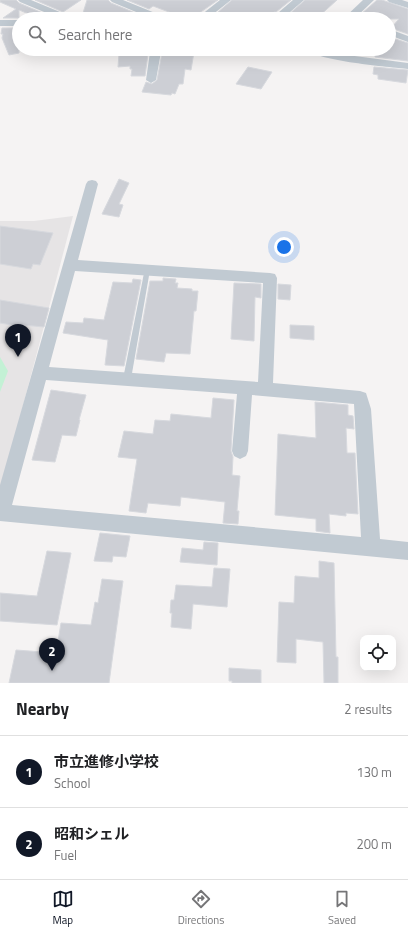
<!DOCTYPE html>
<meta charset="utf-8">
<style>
:root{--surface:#fff;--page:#f6f6f6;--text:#202124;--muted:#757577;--line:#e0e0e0;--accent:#111827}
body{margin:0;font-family:"Titillium Web","Noto Sans JP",sans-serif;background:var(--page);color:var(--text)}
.controls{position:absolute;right:12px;bottom:12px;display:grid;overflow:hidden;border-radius:8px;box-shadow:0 4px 16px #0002}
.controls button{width:36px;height:36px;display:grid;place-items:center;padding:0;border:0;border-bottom:1px solid var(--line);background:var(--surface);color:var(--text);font:20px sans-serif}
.you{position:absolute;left:284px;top:247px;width:14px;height:14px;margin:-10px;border:3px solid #fff;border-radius:50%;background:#1a73e8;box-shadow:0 0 0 6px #1a73e833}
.badge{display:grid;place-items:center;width:26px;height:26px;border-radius:50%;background:var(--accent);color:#fff;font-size:13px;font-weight:700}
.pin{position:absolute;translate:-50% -33px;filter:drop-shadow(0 1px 2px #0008)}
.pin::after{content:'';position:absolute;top:21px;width:14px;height:12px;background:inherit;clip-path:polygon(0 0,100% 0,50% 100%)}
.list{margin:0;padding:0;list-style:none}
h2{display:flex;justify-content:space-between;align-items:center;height:52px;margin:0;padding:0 16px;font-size:17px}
h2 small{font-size:13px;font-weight:400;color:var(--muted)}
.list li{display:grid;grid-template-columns:26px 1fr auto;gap:12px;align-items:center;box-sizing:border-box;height:72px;padding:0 16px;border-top:1px solid var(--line)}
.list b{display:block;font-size:15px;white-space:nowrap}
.list p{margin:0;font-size:13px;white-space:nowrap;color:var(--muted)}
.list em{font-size:13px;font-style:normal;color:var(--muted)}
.icon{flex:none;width:22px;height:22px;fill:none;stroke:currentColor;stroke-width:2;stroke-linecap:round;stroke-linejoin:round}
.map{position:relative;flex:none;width:408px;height:683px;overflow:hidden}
.search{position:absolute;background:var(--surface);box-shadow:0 4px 16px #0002;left:12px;right:12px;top:12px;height:44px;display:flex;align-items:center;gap:10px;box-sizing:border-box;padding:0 14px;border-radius:22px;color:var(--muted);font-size:15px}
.sheet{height:196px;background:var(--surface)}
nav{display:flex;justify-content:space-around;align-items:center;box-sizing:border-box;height:56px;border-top:1px solid var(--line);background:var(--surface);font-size:11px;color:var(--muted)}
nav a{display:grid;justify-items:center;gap:2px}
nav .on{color:var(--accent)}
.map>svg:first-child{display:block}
.education{fill:#e6e4e5}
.green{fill:#c3f1d5}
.building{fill:#cdcfd5;stroke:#d7d9de}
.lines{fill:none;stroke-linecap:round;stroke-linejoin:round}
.lane{fill:#c1cad2;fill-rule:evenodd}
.street{fill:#c1cad2;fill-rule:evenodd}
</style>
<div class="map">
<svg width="408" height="683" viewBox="0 0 408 683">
<rect width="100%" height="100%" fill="#f5f3f3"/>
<polygon class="education" points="73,216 0,493 0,221 34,221"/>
<polygon class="green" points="0,357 8,371 0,392"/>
<g class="building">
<polygon points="0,0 16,0 19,3 54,18 46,19 41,17 39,18 19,10 19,18 3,18 16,9 0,2"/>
<polygon points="35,0 81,0 63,12"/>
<polygon points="87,0 108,0 111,3 140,15 137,18 94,18 83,13"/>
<polygon points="127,0 218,0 195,16 190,14 187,16 179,14 177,15 153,6 149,9"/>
<polygon points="232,0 291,0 276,12 274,12 265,19 244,19 234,15 229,17 217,13"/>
<polygon points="305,0 337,0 316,19 295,19 287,16"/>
<polygon points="377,0 382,0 408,9 408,34 391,28 399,19 372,19 360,15"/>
<polygon points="2,28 19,28 19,53 9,55 2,38 3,34 1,34"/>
<polygon points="389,37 408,43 408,61 375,57 375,49 389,49"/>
<polygon points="176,52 194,52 191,70 185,69 183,84 179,84 175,94 172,93 171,95 142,92 146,82 152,84 157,80 162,53"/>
<polygon points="119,54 148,54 145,76 131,76 132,69 130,69 130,66 118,67"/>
<polygon points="248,67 272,72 261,89 236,84"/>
<polygon points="374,67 408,70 406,83 378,79 378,75 373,74"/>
<polygon points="119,179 129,183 119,204 123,205 119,217 102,214"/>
<polygon points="0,226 53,233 40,265 33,264 31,269 0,264"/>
<polygon points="163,278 176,279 175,283 178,283 177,288 192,289 192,291 198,291 196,311 194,311 190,354 166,353 164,362 136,359 150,281 163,281"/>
<polygon points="133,279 141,280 124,366 105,365 108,340 63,333 66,322 83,323 84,318 104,320 113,282 132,283"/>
<polygon points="234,283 261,284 261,298 255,297 254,341 231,339"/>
<polygon points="278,284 291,285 290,300 278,299"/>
<polygon points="0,300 49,308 44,327 23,325 23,327 0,323"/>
<polygon points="290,325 314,326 314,340 290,338"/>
<polygon points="51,390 86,395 79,420 80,420 76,436 62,435 55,462 32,460"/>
<polygon points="213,398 234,400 231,451 233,457 232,475 240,476 237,511 239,511 238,524 223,523 225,502 181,497 180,506 148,503 146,513 129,511 137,459 118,457 124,431 153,434 155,420 170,421 171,414 211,418"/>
<polygon points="315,402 348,405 348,415 353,416 354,429 346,428 347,453 355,453 358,514 346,513 346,516 329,514 330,533 316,531 316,519 275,515 278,434 316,438"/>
<polygon points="100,533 130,536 126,557 113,556 112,562 94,561"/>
<polygon points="204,542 218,543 217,565 180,562 182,548 203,550"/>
<polygon points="47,551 71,553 57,625 0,621 0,593 37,596"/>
<polygon points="319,561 334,563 336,657 338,657 338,683 324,683 323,642 296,639 296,663 277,662 279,602 294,603 295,576 319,578"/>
<polygon points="214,568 230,569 227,607 193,604 191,629 171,627 172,613 170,613 171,600 174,600 176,585 212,587"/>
<polygon points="102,579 123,581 109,683 9,683 16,650 56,653 61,623 91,625 95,602 98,603"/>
<polygon points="229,668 261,670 261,683 232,683 232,681 229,681"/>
</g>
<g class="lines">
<polygon class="lane" points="145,268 149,268 150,270 131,379 130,381 127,382 124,381 123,379"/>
<g class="street">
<polygon points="18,0 31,0 72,17 74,19 61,19 20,2"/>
<polygon points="110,0 123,0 165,17 167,19 153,19 112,2"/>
<polygon points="220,0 231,0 207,19 196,19"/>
<polygon points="293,0 304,0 282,19 271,19"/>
<polygon points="363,0 374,0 354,19 343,19"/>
<polygon points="387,0 402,0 408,2 408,8 389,2"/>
<rect x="0" y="20" width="19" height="6"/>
<polygon points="389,29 408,36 408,42 389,35"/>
<polygon points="30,49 165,49 161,52 156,80 151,83 146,80 150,52 35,52"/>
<path d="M 306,49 L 322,49 L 347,55 L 408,63 L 408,69 C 390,67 316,61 306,49 Z"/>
<path d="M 92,180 L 96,181 L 98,184 L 78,260 L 270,273 L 275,274 L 277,278 L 273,383 L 360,391 L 366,393 L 371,409 L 380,539 L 408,542 L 408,560 L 0,521 L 0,485 L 86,184 L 88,181 ZM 75,271 L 263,283 L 258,382 L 49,367 ZM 46,380 L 237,394 L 232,451 L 234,456 L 240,459 L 246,456 L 248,451 L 252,395 L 354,404 L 361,537 L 12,505 Z"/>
</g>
</g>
</svg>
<div class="controls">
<button><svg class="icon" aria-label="locate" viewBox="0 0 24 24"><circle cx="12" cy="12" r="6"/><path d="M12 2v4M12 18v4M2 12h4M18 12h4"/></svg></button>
</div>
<div class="you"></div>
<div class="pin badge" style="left:18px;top:357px">1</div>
<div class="pin badge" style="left:52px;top:671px">2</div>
<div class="search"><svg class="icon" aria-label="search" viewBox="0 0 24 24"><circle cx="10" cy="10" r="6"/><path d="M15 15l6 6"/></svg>Search here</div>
</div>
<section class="sheet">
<h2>Nearby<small>2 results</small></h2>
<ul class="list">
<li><span class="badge">1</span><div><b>市立進修小学校</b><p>School</p></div><em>130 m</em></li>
<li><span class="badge">2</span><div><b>昭和シェル</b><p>Fuel</p></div><em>200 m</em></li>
</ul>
</section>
<nav>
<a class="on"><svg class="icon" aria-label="map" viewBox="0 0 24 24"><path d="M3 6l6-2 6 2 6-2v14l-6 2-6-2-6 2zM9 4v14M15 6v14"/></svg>Map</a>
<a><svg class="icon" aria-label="directions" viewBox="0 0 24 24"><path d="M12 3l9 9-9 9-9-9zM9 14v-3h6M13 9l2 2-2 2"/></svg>Directions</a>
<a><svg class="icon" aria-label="saved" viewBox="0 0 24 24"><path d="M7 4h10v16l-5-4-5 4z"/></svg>Saved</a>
</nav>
